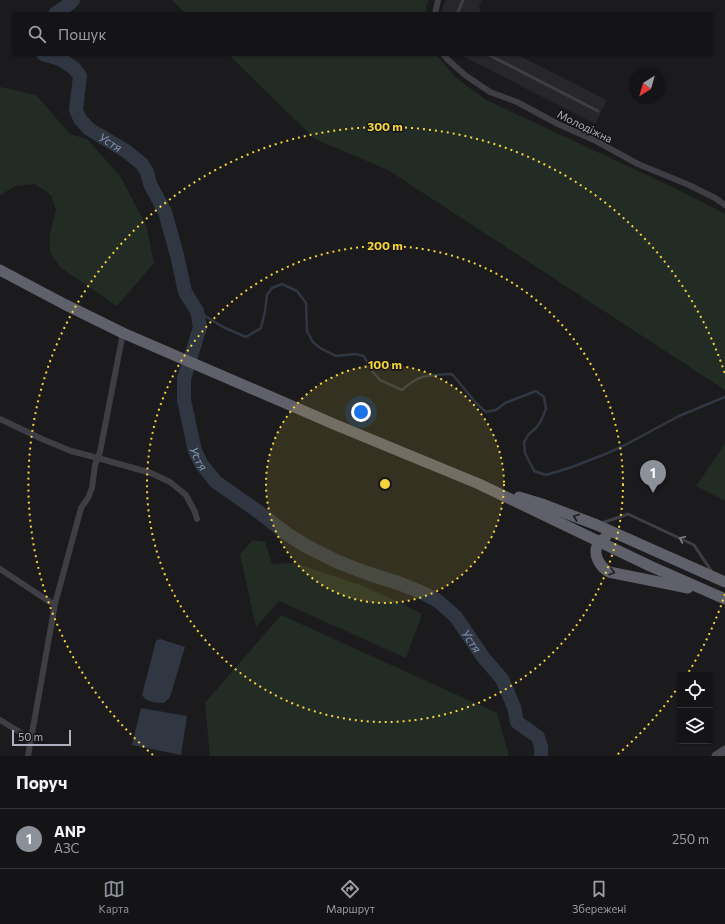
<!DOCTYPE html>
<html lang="uk">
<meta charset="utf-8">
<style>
:root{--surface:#141416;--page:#212123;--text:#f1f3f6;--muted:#9d9ea1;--line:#333335;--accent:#8c9099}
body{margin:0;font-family:Commissioner,sans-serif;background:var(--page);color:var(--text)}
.controls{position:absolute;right:12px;bottom:12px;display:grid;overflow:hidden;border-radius:4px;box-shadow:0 1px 3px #0004}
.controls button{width:36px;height:36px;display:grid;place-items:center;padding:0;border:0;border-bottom:1px solid var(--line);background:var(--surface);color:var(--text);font:20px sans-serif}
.compass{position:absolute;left:629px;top:68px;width:36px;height:36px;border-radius:50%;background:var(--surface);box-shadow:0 1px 3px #0004;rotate:217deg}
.scale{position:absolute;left:12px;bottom:10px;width:59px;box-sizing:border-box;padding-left:4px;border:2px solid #adb0bd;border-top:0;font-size:11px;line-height:14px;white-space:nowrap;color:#adb0bd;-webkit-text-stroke:3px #161618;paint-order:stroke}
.you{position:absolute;left:361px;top:412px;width:14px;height:14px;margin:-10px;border:3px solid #fff;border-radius:50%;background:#1a73e8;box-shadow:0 0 0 6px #1a73e833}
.badge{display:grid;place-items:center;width:26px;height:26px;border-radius:50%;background:var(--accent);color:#fff;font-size:13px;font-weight:700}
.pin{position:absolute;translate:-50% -33px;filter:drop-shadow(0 1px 2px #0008)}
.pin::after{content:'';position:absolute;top:21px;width:14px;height:12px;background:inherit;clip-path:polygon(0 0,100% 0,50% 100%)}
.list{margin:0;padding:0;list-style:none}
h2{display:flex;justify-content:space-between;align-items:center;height:52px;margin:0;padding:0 16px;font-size:17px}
h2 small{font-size:13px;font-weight:400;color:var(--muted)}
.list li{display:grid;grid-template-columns:26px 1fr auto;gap:12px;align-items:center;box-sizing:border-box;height:60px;padding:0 16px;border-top:1px solid var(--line)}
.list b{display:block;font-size:15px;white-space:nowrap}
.list p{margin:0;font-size:13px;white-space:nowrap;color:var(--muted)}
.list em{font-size:13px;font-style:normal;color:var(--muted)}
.icon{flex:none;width:22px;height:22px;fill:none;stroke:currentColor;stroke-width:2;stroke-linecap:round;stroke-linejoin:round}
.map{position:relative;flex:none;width:725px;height:756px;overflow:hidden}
.search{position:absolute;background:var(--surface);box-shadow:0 1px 3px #0004;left:12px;right:12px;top:12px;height:44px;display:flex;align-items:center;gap:10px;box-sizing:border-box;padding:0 14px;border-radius:4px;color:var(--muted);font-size:15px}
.sheet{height:112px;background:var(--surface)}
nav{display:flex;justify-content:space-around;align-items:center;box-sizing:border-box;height:56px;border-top:1px solid var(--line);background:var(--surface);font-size:11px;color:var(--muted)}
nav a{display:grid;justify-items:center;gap:2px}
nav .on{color:var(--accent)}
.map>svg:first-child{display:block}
.built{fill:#27272a}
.green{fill:#222c25}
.water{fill:#303742}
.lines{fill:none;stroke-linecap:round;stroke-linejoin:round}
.stream{stroke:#303742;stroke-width:2.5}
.river{stroke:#303742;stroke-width:14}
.service{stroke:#3e3e44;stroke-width:3}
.minor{stroke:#3e3e44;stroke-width:6}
.secondary{stroke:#4a4a52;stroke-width:9}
.trunk{stroke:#60606a;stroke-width:11}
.oneway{stroke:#1d1d20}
.oneway2{stroke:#81828d}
.ring{fill:none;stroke:#f4d33c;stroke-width:2;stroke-dasharray:2 4}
.labels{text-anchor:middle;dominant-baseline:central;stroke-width:3;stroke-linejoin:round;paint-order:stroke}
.street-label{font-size:11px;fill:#adb0bd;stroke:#161618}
.water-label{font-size:12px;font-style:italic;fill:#8598b7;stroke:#161618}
.centre{fill:#f4d33c;stroke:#161618;stroke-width:2}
.ring-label{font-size:12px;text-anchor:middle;font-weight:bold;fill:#f4d33c;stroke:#161618;stroke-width:3;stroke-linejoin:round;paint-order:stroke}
</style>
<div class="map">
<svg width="725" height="756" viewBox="0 0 725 756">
<rect width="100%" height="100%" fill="#1b1b1d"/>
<g class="built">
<polygon points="446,0 482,0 479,7 481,14 443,14 442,9"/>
<polygon points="459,54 516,54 607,100 595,124"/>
</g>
<g class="green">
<polygon points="172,0 429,0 426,7 427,14 186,14"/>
<polygon points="228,54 436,54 455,77 486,100 683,192 725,214 725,390 388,170 315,139"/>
<polygon points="0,87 36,95 70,134 87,139 120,176 146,225 154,263 117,306 60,267 50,253 50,234 56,210 51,195 35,184 16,186 0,195"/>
<polygon points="725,444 725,501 696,486"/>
<polygon points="253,540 265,542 272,564 294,563 358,584 401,603 422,614 406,658 279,601 256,627 240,554"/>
<polygon points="281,615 497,713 509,756 210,756 205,703"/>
</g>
<g class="water">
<path d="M 160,639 L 185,647 L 170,697 L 164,703 C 155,702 147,703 142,695 L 156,641 Z"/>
<polygon points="141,708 187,716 181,755 132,745"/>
</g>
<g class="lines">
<path class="stream" d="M 197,311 L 223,327 L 246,337 L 261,328 L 265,311 L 267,295 L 272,288 L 282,284 L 297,291 L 306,303 L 307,331 L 313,342 L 320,348 L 336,356 L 355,354 L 364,356 L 372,371 L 380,380 L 402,390 C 419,374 429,375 452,374 L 477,404 L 486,412 L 496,410 L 505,403 L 536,391 L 544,397 L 546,409 L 541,421 L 536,428 L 529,434 L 524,442 L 525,453 L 534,471 L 546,475 L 572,467 L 608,453 L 625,445 L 679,416 L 725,397"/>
<g class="river">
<polyline points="55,14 69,4 73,0"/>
<path id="s1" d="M 43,54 L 60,59 L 74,68 L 80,76 L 76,110 L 80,119 L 89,129 L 126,151 L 142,164 L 147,172 L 150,184 L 165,212 L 177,255 L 185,292 L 197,311 L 200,327 L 184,379 L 184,400 L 195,451 L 202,465 L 216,482 L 256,510 L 287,534 L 306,546 L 338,562 L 367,573 L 401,584 L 425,594 L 438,601 L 456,617 L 483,657 L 502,679 L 514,707 L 517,722 L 538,737 L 541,747 L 541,756"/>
</g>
<g class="service">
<polyline points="458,14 458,12 463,0"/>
<polyline points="487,54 598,111"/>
<polyline points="602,523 628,514 694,545 712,572"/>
</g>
<g class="minor">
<polyline points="435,14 438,0"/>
<polyline points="443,54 448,60 465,75 490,92 517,102 558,124 596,141 638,164 689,185 715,198 725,205"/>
<polyline points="0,419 42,439 71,451 98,458 151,473 170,482 186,495 195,512 197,519"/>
<polyline points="0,569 50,602 55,604"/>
<polyline points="0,720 31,739"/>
<polyline points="28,756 55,604 81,508 88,498 92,488 95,465 100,452 123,333"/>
</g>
<polyline class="secondary" points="716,756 725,750"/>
<g class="trunk">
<polyline points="0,270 64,304 123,333 336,425 479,484 650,566 725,599"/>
<polyline points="519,497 542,504 597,525 725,582"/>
<path d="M 606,537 C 603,539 600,541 598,544 C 592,554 600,567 609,572 L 688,588"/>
</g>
</g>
<defs><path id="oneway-chevron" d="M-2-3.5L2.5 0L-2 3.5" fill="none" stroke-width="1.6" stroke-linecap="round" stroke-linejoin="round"/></defs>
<g class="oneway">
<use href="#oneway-chevron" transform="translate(576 517) rotate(-160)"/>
<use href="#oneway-chevron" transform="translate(612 572) rotate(17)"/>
</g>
<use class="oneway2" href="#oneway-chevron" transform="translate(682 539) rotate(-155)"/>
<circle cx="385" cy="484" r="119" fill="#f4d33c" fill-opacity=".12"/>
<g class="ring">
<circle cx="385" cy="484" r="119"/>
<circle cx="385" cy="484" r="238"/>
<path d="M725 594A357 357 0 0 1 688 673M679 686A357 357 0 0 1 617 755M153 755A357 357 0 1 1 725 374"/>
</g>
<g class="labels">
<g class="street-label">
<text transform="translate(585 126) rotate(26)">Молодіжна</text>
</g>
<g class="water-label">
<text stroke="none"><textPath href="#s1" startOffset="127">Устя</textPath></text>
<text stroke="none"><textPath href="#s1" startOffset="476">Устя</textPath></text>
<text stroke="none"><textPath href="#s1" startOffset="812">Устя</textPath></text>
</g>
</g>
<circle cx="385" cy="484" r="6" class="centre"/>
<g class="ring-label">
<text x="385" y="131">300 m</text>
<text x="385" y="250">200 m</text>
<text x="385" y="369">100 m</text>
</g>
</svg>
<div class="controls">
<button><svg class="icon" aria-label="locate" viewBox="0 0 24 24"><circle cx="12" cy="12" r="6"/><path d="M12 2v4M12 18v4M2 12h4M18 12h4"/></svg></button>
<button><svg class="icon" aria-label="layers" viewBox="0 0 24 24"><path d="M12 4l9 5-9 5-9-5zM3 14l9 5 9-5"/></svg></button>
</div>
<svg class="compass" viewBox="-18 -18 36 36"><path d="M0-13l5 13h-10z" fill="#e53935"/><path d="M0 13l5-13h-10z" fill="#9d9ea1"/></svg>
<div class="scale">50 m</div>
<div class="you"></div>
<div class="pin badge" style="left:653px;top:493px">1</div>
<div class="search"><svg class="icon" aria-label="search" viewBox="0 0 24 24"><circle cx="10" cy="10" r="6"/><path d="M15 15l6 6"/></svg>Пошук</div>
</div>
<section class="sheet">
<h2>Поруч<small></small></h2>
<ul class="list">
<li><span class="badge">1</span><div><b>ANP</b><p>АЗС</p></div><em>250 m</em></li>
</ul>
</section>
<nav>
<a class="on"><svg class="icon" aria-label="map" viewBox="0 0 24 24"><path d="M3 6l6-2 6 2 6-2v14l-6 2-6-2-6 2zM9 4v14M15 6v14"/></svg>Карта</a>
<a><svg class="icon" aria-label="directions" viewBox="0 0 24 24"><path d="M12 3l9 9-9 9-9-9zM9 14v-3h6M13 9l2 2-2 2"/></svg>Маршрут</a>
<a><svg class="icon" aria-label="saved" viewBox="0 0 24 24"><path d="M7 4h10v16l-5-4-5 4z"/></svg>Збережені</a>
</nav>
